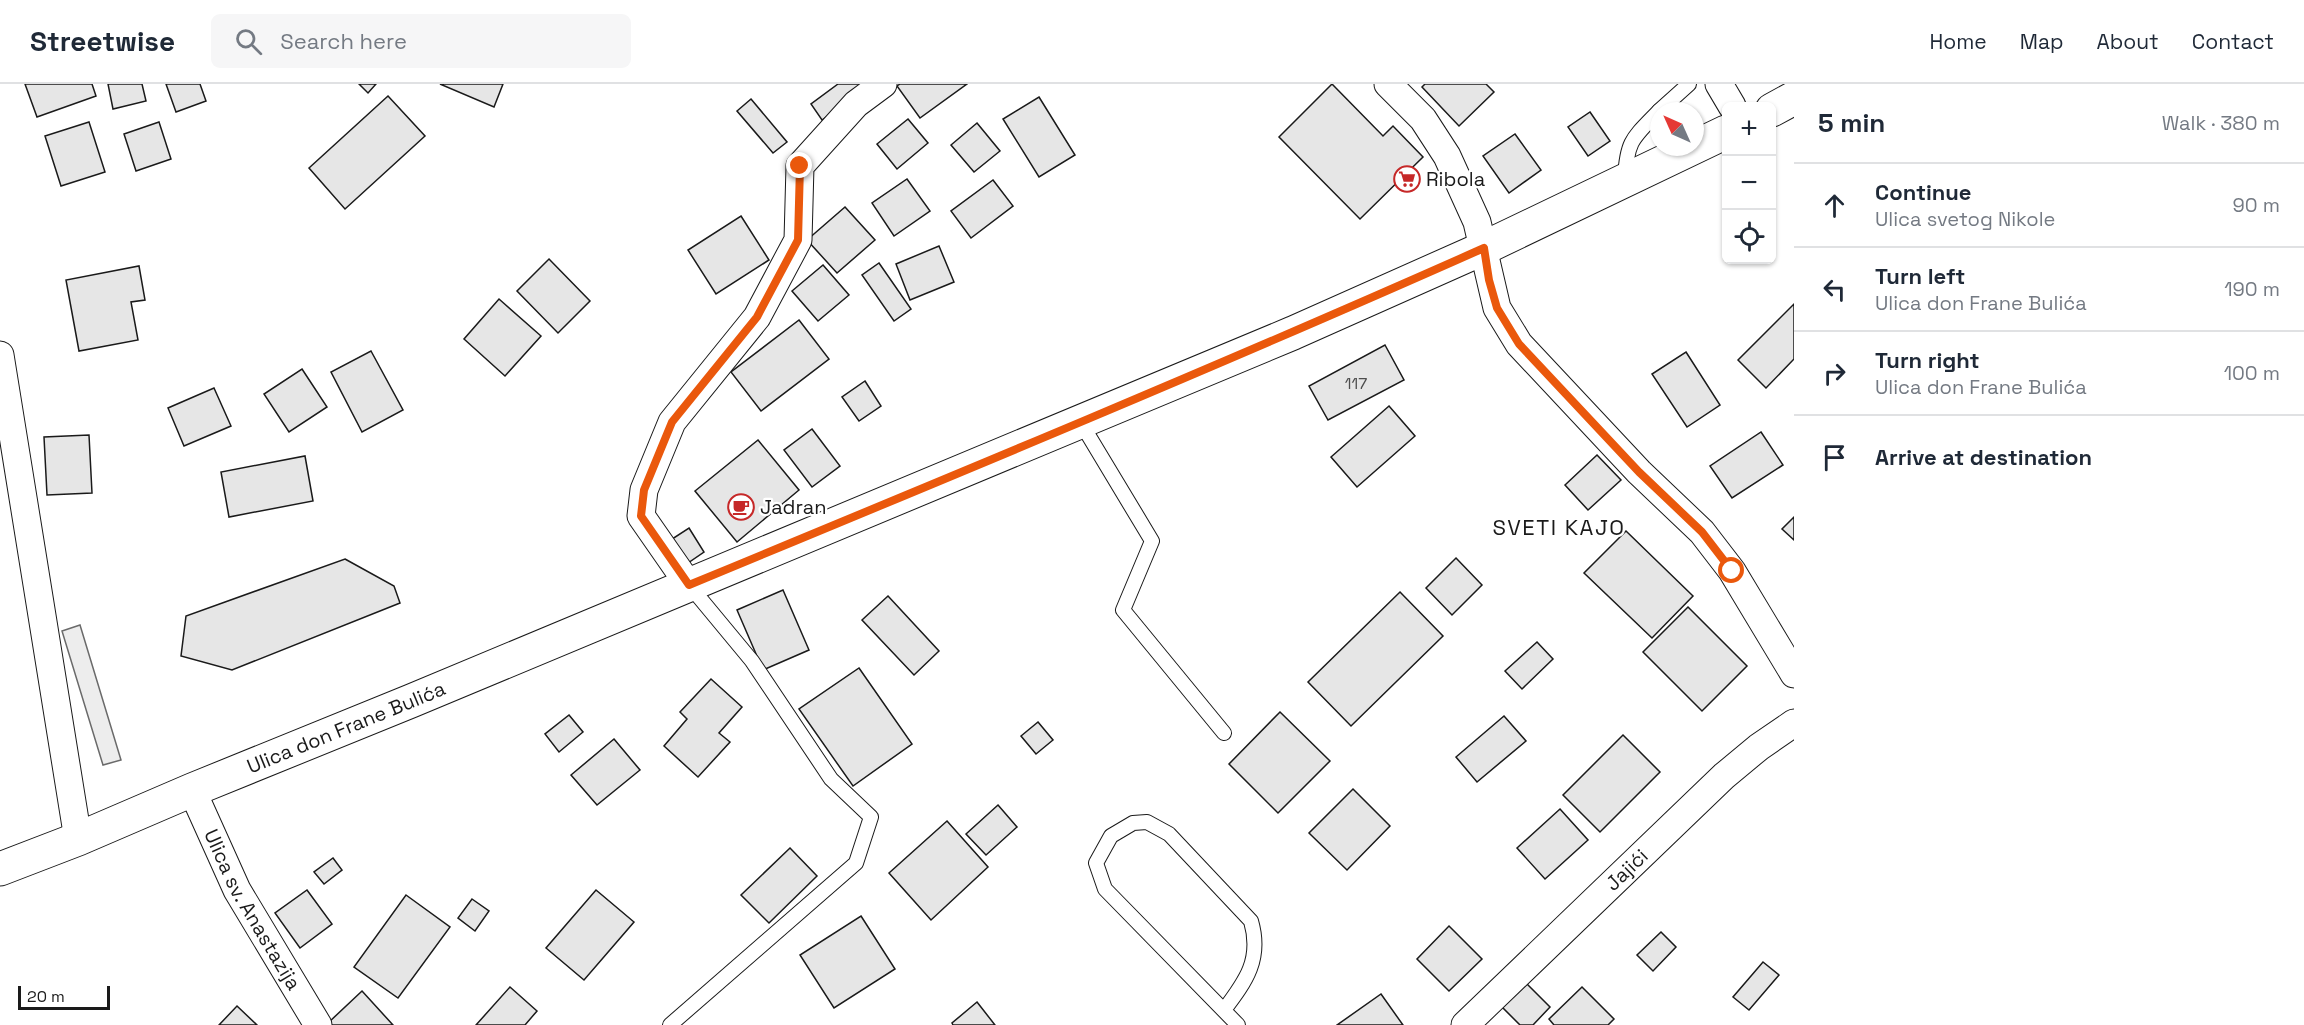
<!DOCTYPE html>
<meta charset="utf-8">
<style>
:root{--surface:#fff;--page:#f6f6f7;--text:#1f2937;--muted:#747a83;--line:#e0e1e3}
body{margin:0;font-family:"Space Grotesk",sans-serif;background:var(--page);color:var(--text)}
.controls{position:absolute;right:18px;top:18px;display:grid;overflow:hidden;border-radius:9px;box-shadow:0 2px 4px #0004}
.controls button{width:54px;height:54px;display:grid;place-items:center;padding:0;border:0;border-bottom:2px solid var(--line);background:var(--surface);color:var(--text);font:30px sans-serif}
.compass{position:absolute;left:1650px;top:18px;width:54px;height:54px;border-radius:50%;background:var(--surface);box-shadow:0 2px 4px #0004;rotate:315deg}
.scale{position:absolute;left:18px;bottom:15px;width:92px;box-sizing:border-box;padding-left:6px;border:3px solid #1a1a1a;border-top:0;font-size:16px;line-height:21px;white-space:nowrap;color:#1a1a1a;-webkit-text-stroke:4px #fff;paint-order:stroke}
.stop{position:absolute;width:18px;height:18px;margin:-14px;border:4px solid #ea580c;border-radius:50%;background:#fff}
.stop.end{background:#ea580c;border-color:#fff;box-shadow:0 2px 6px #0008}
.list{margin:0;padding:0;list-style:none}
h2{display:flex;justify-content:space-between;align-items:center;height:78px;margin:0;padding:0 24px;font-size:26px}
h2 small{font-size:20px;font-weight:400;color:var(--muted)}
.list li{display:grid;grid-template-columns:39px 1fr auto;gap:18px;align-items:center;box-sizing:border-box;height:84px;padding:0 24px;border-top:2px solid var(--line)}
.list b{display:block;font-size:22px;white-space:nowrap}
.list p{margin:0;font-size:20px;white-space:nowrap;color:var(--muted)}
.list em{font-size:20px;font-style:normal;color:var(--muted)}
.icon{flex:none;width:33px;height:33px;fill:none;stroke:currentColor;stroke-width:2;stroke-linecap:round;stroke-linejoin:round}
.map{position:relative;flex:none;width:1794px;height:941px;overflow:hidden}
header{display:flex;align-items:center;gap:36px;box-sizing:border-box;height:84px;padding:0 30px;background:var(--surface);border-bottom:2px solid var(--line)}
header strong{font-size:28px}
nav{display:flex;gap:33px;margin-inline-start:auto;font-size:21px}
.search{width:420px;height:54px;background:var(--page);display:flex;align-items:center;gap:15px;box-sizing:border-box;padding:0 21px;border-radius:9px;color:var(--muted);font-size:22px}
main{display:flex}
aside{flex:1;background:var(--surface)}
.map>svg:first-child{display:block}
.pitch{fill:#ededed;stroke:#6a6a6a;stroke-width:1.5}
.building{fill:#e6e6e6;stroke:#1a1a1a;stroke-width:1.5}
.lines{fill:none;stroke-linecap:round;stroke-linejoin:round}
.lane-casing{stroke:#1a1a1a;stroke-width:16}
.street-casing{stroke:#1a1a1a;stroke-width:29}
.secondary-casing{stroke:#1a1a1a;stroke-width:35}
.lane{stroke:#fff;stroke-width:14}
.street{stroke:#fff;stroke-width:27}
.secondary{stroke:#fff;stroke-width:33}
.route{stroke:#ea580c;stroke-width:8}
.labels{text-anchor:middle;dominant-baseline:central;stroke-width:4.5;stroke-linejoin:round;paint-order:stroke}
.number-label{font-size:16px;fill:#4d4d4d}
.poi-label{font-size:20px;fill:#1a1a1a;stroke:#fff;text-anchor:start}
.street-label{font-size:20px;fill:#1a1a1a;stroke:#fff}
.quarter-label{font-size:22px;letter-spacing:1.5px;fill:#1a1a1a;stroke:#fff}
</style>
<header>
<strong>Streetwise</strong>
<div class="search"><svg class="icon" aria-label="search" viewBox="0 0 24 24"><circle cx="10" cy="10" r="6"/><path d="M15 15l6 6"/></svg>Search here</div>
<nav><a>Home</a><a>Map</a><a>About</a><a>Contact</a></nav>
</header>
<main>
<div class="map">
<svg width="1794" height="941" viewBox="0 0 1794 941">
<rect width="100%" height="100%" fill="#fff"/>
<polygon class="pitch" points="80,541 121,676 103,681 62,547"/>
<g class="building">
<polygon points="25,0 92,0 96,12 37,33"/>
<polygon points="108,0 142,0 146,17 113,25"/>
<polygon points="166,0 200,0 206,17 176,28"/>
<polygon points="359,0 376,0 368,9"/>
<polygon points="440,0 503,0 494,23"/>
<polygon points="838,0 872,0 822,36 811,20"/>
<polygon points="900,0 967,0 920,34 897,2"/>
<polygon points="1332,0 1383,52 1393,42 1423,73 1360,135 1279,53"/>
<polygon points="1425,0 1486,0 1494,8 1459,42 1422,3"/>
<polygon points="388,12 425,52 345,125 309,84"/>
<polygon points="1039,13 1075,71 1039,93 1003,35"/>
<polygon points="751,15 787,58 773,69 737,27"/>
<polygon points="1590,28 1610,57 1588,72 1568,43"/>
<polygon points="908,35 928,59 897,85 877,60"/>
<polygon points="89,38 105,88 61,102 45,52"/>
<polygon points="159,38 171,75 136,87 124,50"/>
<polygon points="977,39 1000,67 974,88 951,61"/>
<polygon points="1515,50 1541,86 1509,109 1483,72"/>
<polygon points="907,95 930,127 894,152 872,119"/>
<polygon points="993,96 1013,122 971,154 951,127"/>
<polygon points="845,123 875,156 837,189 807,156"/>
<polygon points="741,132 769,176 716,210 688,166"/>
<polygon points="939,162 954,198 910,216 896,180"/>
<polygon points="549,175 590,217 558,249 517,207"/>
<polygon points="879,179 911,225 894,237 862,191"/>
<polygon points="823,181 849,211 818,237 792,207"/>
<polygon points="139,182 145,216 131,218 138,256 79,267 66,196"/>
<polygon points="499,215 541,252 505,292 464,255"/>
<polygon points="1794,220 1794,275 1766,304 1738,276"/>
<polygon points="799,236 829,275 761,327 731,288"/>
<polygon points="1385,261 1404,296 1328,336 1309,302"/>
<polygon points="371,267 403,326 362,348 331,288"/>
<polygon points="1686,268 1720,321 1687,343 1652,290"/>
<polygon points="302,285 327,323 289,348 264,310"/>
<polygon points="865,297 881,322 859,337 842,313"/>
<polygon points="214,304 231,342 184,362 168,324"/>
<polygon points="1389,322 1415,352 1357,403 1331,373"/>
<polygon points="812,345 840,382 812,403 784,366"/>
<polygon points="1761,348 1783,381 1732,414 1710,382"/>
<polygon points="89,351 92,409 47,411 44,353"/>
<polygon points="758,356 799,406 737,458 695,407"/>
<polygon points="1597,371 1621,396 1588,426 1565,401"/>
<polygon points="305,372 313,417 229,433 221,388"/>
<polygon points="1794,433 1794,456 1782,445"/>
<polygon points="689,444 704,468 685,481 669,457"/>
<polygon points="1626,447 1693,512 1652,554 1584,489"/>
<polygon points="1456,474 1482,501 1452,531 1426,504"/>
<polygon points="345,475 394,502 400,519 232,586 181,572 186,532"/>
<polygon points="783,506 809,566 763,586 737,526"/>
<polygon points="1400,508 1443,552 1351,642 1308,598"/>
<polygon points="888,512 939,567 914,591 862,536"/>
<polygon points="1688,523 1747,582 1702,627 1643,568"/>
<polygon points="1537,558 1553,575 1522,605 1505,587"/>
<polygon points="859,584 912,660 853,702 799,625"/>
<polygon points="711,595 742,623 719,649 730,658 698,693 664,662 687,635 680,628"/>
<polygon points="1280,628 1330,677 1278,729 1229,680"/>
<polygon points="569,631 583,648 559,668 545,650"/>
<polygon points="1504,632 1526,657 1477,698 1456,673"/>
<polygon points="1038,638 1053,656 1036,670 1021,652"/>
<polygon points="1623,651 1660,688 1600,748 1563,711"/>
<polygon points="614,655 640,686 597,721 571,691"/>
<polygon points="1353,705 1390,742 1347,786 1309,749"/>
<polygon points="998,721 1017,743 986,771 966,750"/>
<polygon points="1560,725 1588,756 1545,795 1517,764"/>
<polygon points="947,737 988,783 931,836 889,789"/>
<polygon points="790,764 817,792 769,839 741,811"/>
<polygon points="333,774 342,786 324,800 314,788"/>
<polygon points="307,806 332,840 300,864 275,829"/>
<polygon points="596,806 634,838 584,896 546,864"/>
<polygon points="406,811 450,843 398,914 354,883"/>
<polygon points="472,815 489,827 475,847 458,834"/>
<polygon points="861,832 895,885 834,924 800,871"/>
<polygon points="1449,842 1482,875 1449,907 1417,875"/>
<polygon points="1661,848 1676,863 1653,887 1637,871"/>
<polygon points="1763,878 1779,891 1749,926 1733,913"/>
<polygon points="1525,898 1550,923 1533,941 1520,941 1501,922"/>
<polygon points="510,903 537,927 525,941 476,941"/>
<polygon points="1582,903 1614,935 1608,941 1554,941 1549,935"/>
<polygon points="362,907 393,941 330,941 328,939"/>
<polygon points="1381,910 1403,941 1337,941"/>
<polygon points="977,918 995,941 953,941 952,939"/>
<polygon points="237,922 257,941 219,941"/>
</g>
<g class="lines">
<g class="lane-casing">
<g id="lane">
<polyline points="1659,27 1689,0"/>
<path d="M 1625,94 C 1627,56 1633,54 1659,27"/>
<polyline points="1081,339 1152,457 1123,526 1224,649"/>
<path d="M 1224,926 C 1246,897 1262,875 1251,837 L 1169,750 L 1147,738 L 1133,739 L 1111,752 L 1096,779 L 1105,805 L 1238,941"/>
<polyline points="670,941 856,779 871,733 831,695 752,577 689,501"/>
</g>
</g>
<g class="street-casing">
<g id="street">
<polyline points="1388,0 1423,35 1447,72 1477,138 1497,224 1519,260 1639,388 1702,448 1732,487 1794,590"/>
<polyline points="1719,0 1732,22"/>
<polyline points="0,271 78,755"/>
<polyline points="689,501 641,432 644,406 672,338 757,233 798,156 800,82 856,20 883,0"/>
<path id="s1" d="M 192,706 L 237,806 L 318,941"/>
<path id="s2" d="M 1465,941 L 1724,692 L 1759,663 L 1794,639"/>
</g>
</g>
<g class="secondary-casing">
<g id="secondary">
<polyline points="1772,26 1794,14"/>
<path id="s3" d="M 0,785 L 78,755 L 192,706 L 411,617 L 1293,249 L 1484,164 L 1726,48"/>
</g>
</g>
<use href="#lane" class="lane"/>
<use href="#street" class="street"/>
<use href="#secondary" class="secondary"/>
</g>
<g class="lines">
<path class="route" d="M 800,82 L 798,156 L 757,233 L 672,338 L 644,406 L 641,432 L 689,501 C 955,391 1221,281 1484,164 L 1489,196 L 1497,224 L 1519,260 L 1639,388 L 1702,448 L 1732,487"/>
</g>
<defs>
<g id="supermarket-ring" transform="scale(1.35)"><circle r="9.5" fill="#fff" stroke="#c62828" stroke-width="1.5"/><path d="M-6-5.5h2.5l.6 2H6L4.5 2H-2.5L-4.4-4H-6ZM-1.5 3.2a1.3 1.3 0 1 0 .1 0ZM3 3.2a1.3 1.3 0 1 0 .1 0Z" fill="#c62828"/></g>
<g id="cafe-ring" transform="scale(1.35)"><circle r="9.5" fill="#fff" stroke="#c62828" stroke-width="1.5"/><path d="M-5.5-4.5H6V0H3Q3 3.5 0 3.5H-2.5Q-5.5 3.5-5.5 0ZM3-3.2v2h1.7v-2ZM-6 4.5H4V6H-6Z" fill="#c62828"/></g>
</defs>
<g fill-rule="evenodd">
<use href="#supermarket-ring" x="1407" y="95"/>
<use href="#cafe-ring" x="741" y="423"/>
</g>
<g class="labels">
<g class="number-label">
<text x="1356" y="299">117</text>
</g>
<g class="poi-label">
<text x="1426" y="95">Ribola</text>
<text x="760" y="423">Jadran</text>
</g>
<g class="street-label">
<text stroke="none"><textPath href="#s3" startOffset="374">Ulica don Frane Bulića</textPath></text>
<text stroke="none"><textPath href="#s2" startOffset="224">Jajići</textPath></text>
<text stroke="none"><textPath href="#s1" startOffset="134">Ulica sv. Anastazija</textPath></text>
</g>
<g class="quarter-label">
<text x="1559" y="443">SVETI KAJO</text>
</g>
</g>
</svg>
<div class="controls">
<button>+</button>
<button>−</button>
<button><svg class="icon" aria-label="locate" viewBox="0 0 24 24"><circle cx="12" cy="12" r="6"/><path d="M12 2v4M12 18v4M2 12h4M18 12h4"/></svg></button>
</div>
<svg class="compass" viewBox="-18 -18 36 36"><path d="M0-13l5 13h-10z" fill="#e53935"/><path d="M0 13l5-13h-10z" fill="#747a83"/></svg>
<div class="scale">20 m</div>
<div class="stop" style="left:1732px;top:487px"></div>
<div class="stop end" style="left:800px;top:82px"></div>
</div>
<aside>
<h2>5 min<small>Walk · 380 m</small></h2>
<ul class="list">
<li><svg class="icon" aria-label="ahead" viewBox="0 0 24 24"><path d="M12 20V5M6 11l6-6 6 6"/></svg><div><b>Continue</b><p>Ulica svetog Nikole</p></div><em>90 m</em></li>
<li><svg class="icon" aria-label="left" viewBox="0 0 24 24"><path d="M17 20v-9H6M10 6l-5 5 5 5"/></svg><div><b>Turn left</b><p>Ulica don Frane Bulića</p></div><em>190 m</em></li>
<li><svg class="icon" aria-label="right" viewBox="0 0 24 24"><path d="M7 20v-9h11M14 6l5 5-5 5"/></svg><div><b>Turn right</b><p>Ulica don Frane Bulića</p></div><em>100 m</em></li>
<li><svg class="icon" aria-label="arrive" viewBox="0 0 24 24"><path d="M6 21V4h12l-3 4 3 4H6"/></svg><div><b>Arrive at destination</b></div></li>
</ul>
</aside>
</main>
